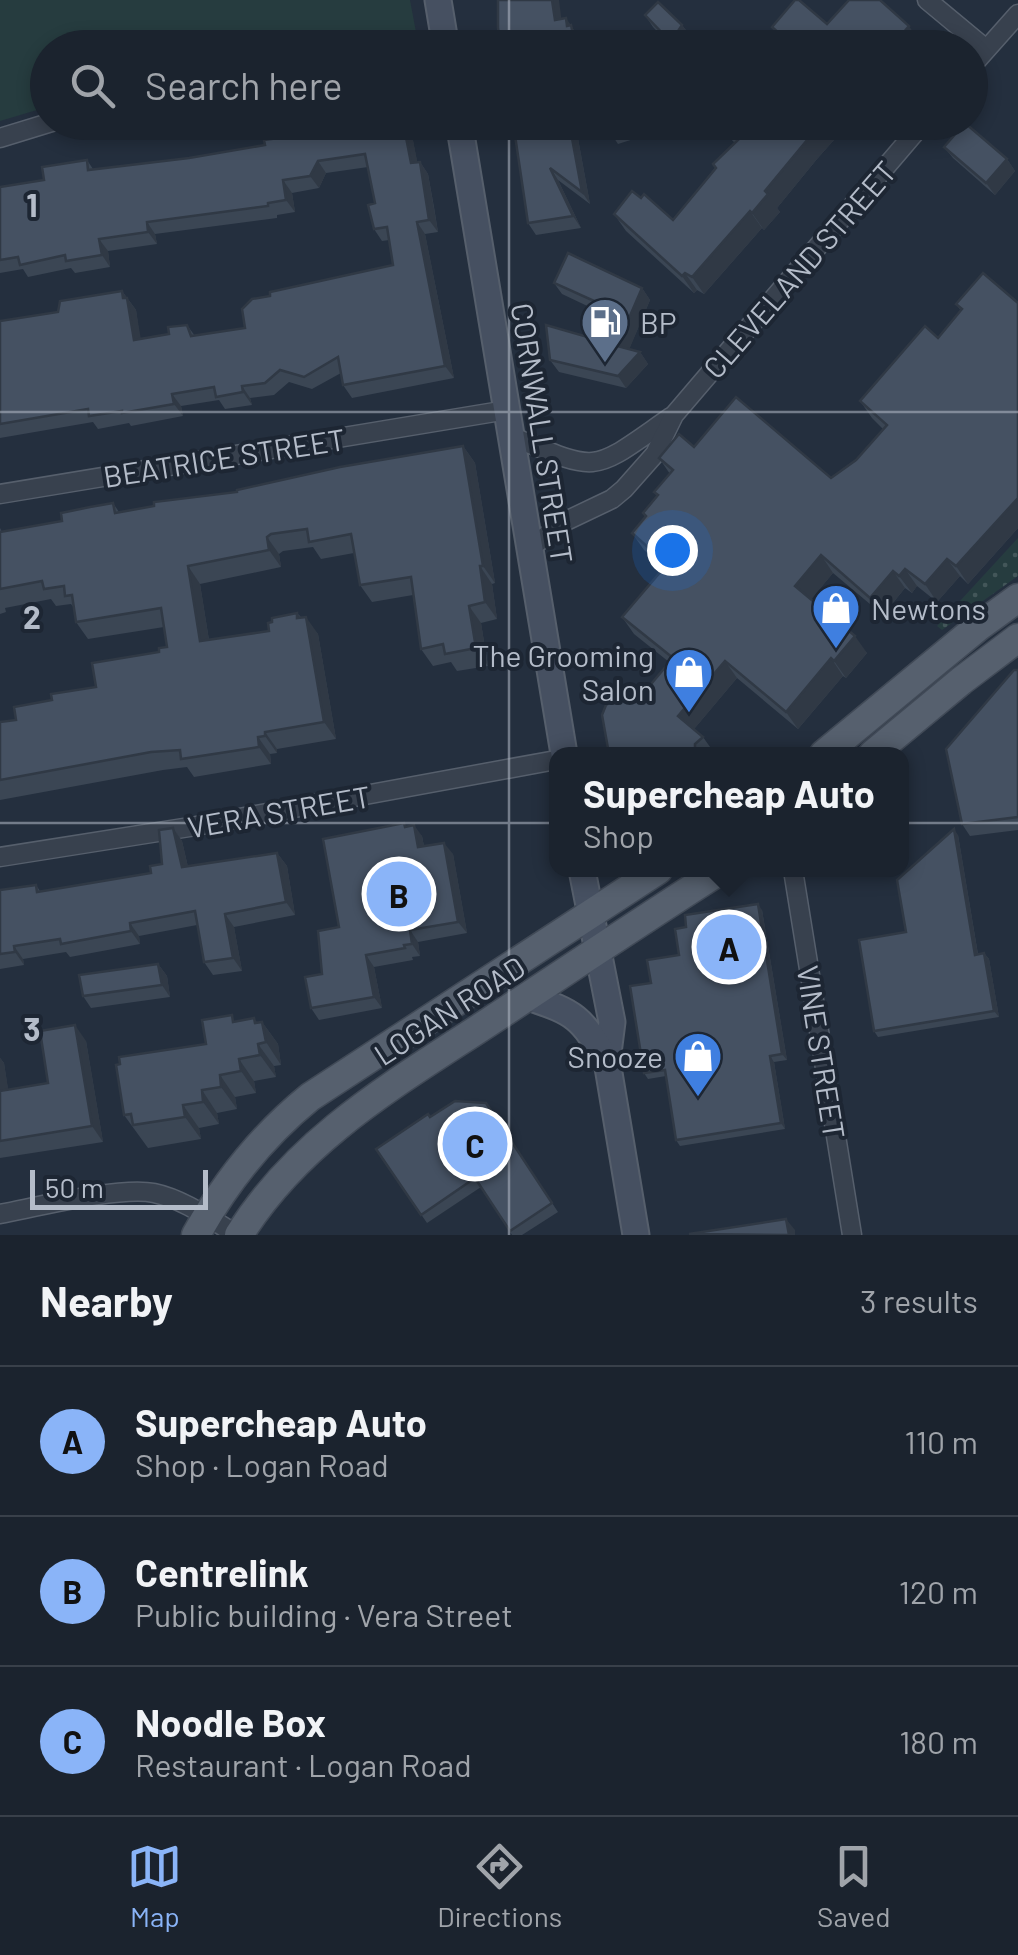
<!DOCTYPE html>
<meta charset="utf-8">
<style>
:root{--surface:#1b232e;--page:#242b36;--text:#f1f3f6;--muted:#a0a4aa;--line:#39404a;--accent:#8ab4f8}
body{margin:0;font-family:Barlow,sans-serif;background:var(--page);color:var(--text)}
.scale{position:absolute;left:30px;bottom:25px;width:178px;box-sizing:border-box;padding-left:10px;border:5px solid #b4bcc9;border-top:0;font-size:28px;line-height:35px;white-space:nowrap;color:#b4bcc9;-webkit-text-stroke:8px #1d2633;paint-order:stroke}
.you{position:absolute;left:672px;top:550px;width:35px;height:35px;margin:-25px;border:8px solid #fff;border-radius:50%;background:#1a73e8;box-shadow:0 0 0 15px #1a73e833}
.badge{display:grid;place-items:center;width:65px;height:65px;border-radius:50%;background:var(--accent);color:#111;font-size:32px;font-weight:700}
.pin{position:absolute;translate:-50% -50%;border:5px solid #fff;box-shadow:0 2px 10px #0006}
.popup{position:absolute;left:549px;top:747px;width:360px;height:130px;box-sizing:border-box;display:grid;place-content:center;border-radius:20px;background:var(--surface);filter:drop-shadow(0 2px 8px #0005);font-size:32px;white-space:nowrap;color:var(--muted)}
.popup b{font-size:38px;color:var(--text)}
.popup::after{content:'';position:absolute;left:50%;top:100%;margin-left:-20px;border:20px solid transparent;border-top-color:var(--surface)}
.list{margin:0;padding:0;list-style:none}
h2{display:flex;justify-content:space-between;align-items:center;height:130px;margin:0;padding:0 40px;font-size:42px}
h2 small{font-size:32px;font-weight:400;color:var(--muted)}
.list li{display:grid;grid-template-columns:65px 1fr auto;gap:30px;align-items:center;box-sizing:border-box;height:150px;padding:0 40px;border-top:2px solid var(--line)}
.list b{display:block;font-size:38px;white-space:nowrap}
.list p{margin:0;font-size:32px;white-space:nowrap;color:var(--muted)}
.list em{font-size:32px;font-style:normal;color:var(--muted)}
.icon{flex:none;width:55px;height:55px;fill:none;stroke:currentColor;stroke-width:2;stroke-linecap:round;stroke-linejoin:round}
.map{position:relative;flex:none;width:1018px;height:1235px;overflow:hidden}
.search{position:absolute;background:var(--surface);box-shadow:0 5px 15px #0003;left:30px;right:30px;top:30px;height:110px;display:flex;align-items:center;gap:25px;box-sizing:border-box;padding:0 35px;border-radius:55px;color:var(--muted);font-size:38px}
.sheet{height:580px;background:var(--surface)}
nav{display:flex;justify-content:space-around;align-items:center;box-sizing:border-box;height:140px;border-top:2px solid var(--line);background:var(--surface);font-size:28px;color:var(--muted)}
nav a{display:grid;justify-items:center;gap:5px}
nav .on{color:var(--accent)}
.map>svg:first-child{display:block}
.grass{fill:url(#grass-dots)}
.park{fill:#263c3f}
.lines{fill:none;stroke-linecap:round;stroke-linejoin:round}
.street-casing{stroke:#565f6c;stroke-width:21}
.secondary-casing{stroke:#565f6c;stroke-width:29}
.primary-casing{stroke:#414a57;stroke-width:31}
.street{stroke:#38414e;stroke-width:18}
.secondary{stroke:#465061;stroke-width:25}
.primary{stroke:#56606e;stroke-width:28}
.wall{fill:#3b4654}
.shaded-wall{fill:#303945}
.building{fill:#455162;stroke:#303945;stroke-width:2.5}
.grid{fill:none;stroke:#b4bcc9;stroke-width:2.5;stroke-opacity:0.55}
.labels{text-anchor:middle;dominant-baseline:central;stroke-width:8;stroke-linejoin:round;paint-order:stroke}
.street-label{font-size:30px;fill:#b4bcc9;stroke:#1d2633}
.poi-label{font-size:30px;fill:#b4bcc9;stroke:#1d2633;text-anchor:start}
.grid-label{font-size:32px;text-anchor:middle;font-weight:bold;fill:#b4bcc9;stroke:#1d2633;stroke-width:8;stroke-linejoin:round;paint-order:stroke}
</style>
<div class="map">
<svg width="1018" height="1235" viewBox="0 0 1018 1235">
<defs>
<pattern id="grass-dots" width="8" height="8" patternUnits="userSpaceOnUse" patternTransform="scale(2.5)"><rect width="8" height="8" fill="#263c3f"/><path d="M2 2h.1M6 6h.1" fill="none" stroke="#435659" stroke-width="1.8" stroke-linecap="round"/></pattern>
</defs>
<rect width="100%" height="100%" fill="#242f3e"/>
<polygon class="grass" points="1018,538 1018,576 942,630 937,626"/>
<polygon class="park" points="0,0 410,0 416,32 411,48 48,48 47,107 0,121"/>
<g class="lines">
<g class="street-casing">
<g id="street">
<polyline points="927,0 986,49"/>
<polyline points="970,68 1018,14"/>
<polyline points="0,138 52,122"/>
<path d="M 511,436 C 602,474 590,473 671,417"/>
<polyline points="0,494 507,410"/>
<polyline points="530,548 566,521 612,499 624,489 655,454 674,415 924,122"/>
<polyline points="0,857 196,826 556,760"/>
<polyline points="793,870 852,1235"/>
<path d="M 0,1214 C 37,1207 121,1186 154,1193 C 183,1199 212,1220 237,1235"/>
</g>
</g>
<g class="secondary-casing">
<g id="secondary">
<polyline points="438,0 446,48"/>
<polyline points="459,122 564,754"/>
<polyline points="582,870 612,1022 607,1061 636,1235"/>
<path d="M 528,997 C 576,1013 581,1017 607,1061"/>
</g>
</g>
<g class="primary-casing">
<g id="primary">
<polyline points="824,754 978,627 1018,598"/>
<polyline points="873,754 961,681 1018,638"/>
<path d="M 196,1235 C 226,1181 262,1136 310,1097 L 658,870"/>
<path d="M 239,1235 C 300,1137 398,1082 492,1020 C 568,970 644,919 721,870"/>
</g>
</g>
<use href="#street" class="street"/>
<use href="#secondary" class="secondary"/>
<use href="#primary" class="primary"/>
</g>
<g class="wall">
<polygon points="645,15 682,25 691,37 683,48 673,48 653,27"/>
<polygon points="827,24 921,44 918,48 788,48 772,27"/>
<polygon points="353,122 408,122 410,125 417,162 420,162 428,174 434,207 438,232 425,234 454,378 352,398 343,385 341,373 312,389 289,382 274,395 250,398 252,405 225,409 219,400 181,406 183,416 131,426 129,423 98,429 93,422 0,438 0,321 58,312 122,291 136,310 140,339 169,334 187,325 195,336 245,328 270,296 393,265 389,240 382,241 374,229 375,203 368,167 326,173 319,188 292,193 295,212 277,215 277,218 155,234 157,244 108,251 110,267 75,273 71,268 28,277 23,269 0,273 0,187 44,180 87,160 93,169 189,158 265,145 326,123 329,128"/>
<polygon points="513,122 575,122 590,204 558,180 581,228 536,235 528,223"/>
<polygon points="609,122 648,122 650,132 639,133 640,137 618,144 610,132"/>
<polygon points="713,122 850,122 817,159 777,208 780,212 764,230 762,228 704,294 697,290 694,293 626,231 614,214 673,220 735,143"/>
<polygon points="944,147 1007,159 1015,171 995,195 953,158"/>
<polygon points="554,283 642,288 650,300 629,349 640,352 648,364 626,388 559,372 550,360 591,338 600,312 562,294"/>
<polygon points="1018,303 1018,528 968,584 960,576 937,602 917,586 912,593 905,588 883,615 833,573 811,599 867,653 846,678 843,676 798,729 737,678 694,729 703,737 715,754 609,754 636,702 669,662 634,634 622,617 664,568 644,550 632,533 645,517 643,513 657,496 654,492 670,474 659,458 694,447 831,478 856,460 883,429 872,418 860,401 938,338 961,311 956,304"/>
<polygon points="463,446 475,463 495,583 492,584 497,619 481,623 488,666 457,671 451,662 433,666 421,649 413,595 372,602 360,585 354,553 321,559 313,547 283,551 279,554 281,567 200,584 209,640 269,631 297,613 318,634 336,739 277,749 277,753 270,754 271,764 194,777 187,767 163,770 0,800 0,722 16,720 52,700 96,687 167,647 164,627 88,639 76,622 74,608 71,604 56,606 51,599 5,608 6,612 0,614 0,528 2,532 62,521 113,503 119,512 237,492"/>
<polygon points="1018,670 1018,830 970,836 962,824"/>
<polygon points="407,826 422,836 424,846 453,854 467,933 418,942 420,956 412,957 413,960 374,967 382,1008 319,1020 311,1008 339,927"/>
<polygon points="173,828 182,841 188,867 277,853 287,866 295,915 234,927 242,971 213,975 204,962 197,925 139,936 140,944 70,957 66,952 23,959 24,965 0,969 0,890 36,885 40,891 151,873 162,864"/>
<polygon points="958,835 978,954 984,953 989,959 999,1017 878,1037 874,1031 906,932"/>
<polygon points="762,910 787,1060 774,1062 785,1129 680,1146 676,1140 666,1076 648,1079 644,1073 651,983 679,955"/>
<polygon points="158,964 167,976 170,997 91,1008 83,996"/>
<polygon points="236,1021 262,1022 278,1044 281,1065 274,1066 276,1077 254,1081 256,1093 235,1097 237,1109 217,1113 219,1124 199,1128 201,1139 148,1148 124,1115 206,1044"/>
<polygon points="86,1041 103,1142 0,1158 0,1058 4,1063 8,1090 48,1083"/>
<polygon points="486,1103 558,1212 522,1235 512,1235 481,1187 427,1223 376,1149 430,1117"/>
</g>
<g class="shaded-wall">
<polygon points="552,0 559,0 563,32 555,20"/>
<polygon points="566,18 579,37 582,48 576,48 567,26"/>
<polygon points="682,25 691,37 683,48 675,48 671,42"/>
<polygon points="909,26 921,44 918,48 890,48"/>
<polygon points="403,122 408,122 410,125 420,175 411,163"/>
<polygon points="569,122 575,122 590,204 582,192"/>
<polygon points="822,122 850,122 817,159 777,208 780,212 764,230 752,213 765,191"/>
<polygon points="1007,159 1015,171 995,195 986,183"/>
<polygon points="318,161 326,173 319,188 310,176"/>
<polygon points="420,162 428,174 438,232 429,220"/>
<polygon points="550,168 558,180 581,228 573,216"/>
<polygon points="283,180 292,193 295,212 286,200"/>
<polygon points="750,211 762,228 704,294 692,277"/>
<polygon points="147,222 155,234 157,244 148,232"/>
<polygon points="417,222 425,234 454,378 445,366"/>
<polygon points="99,239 108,251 110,267 102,255"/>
<polygon points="685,273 697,290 694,293 682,276"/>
<polygon points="642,288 650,300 626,357 617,346"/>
<polygon points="122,291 136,310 143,352 134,340"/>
<polygon points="640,352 648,364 626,388 618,376"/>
<polygon points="242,386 250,398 252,405 243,392"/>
<polygon points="172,394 181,406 183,416 174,404"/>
<polygon points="463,446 475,463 495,583 483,566"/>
<polygon points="1018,498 1018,528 968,584 956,566"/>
<polygon points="267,537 279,554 281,567 269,550"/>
<polygon points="821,555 833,573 808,603 795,586"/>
<polygon points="947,559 960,576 937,602 925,584"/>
<polygon points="188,566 200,584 212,659 200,641"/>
<polygon points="480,566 492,584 497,619 485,602"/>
<polygon points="905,569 917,586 912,593 899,576"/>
<polygon points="893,571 905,588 883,615 870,598"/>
<polygon points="469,606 481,623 488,666 476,648"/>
<polygon points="297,613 308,629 306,617 318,634 336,739 324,722"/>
<polygon points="855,636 867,653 846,678 834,661"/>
<polygon points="831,658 843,676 798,729 786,712"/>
<polygon points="725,661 737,678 690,734 678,716"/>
<polygon points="265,732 277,749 277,753 265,736"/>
<polygon points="258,737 270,754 271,764 259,747"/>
<polygon points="414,825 422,836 426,859 418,847"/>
<polygon points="173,828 182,841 191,880 182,867"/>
<polygon points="954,829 958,835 979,961 975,955"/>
<polygon points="444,843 453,854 467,933 458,922"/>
<polygon points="277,853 287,866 295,915 286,902"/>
<polygon points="758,904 762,910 787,1060 782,1054"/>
<polygon points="225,914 234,927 242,971 233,958"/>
<polygon points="130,923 139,936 140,944 131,931"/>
<polygon points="410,930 418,942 420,956 412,944"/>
<polygon points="14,946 23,959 24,965 15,952"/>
<polygon points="984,953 989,959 999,1017 994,1011"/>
<polygon points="366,955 374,967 382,1008 374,997"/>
<polygon points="158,964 167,976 170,997 162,985"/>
<polygon points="254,1018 264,1032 262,1022 278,1044 281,1065 266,1042 255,1023"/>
<polygon points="75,1025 86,1041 103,1142 92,1126"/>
<polygon points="258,1044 274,1066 276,1077 260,1055"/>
<polygon points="770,1056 774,1062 785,1129 781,1123"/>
<polygon points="0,1058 4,1063 11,1107 0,1091"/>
<polygon points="239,1059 254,1081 256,1093 241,1071"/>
<polygon points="220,1075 235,1097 237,1109 221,1087"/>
<polygon points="202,1090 217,1113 219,1124 203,1102"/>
<polygon points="183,1105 199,1128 201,1139 185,1117"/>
<polygon points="786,1219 795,1230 795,1235 789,1235"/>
</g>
<g class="building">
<polygon points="498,0 552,0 555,20 566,18 567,26 571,25 576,48 501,48 498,28"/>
<polygon points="795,0 799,0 827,24 849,0 880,0 909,26 890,48 796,48 772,27"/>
<polygon points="658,2 682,25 671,42 645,15"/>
<polygon points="353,122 403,122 411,163 420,162 429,220 417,222 445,366 343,385 338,357 304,377 280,370 265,383 242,386 243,392 216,397 214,387 172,394 174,404 122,413 122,411 89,416 88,409 0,424 0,321 58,312 60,301 122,291 123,298 127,298 134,340 169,334 168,327 187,325 191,336 245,328 242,309 252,299 270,296 270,292 393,265 387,227 374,229 368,205 375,203 365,154 318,161 310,176 283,180 286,200 268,203 268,206 147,222 148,232 99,239 102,255 66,261 65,255 20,265 18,257 0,260 0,187 44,180 42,167 87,160 88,170 189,158 265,145 264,140 286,137 285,130 326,123 326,128"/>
<polygon points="513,122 569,122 582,192 550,168 573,216 528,223"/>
<polygon points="609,122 631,122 631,125 610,132"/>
<polygon points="720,122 822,122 765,191 768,194 752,213 750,211 692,277 685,273 682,276 614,214 632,191 641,198 644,194 673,220 716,168 713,164 739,139"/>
<polygon points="965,123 1007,159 986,183 944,147"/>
<polygon points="568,253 642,288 617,346 640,352 618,376 550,360 546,325 591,338 603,305 554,283"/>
<polygon points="983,273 1018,303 1018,498 956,566 947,559 925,584 905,569 899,576 893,571 870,598 821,555 795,586 855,636 834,661 831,658 786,712 725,661 678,716 703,737 695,744 695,754 609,754 602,715 606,705 615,700 636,702 673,658 622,617 667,564 632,533 646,516 643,513 658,495 654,492 673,470 659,458 679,434 694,447 736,397 831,478 856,460 887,425 860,401 925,326 938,338 962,309 956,304"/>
<polygon points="463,446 483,566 480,566 485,602 469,606 476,648 445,654 443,644 421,649 411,577 360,585 351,534 309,542 307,529 271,534 267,537 269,550 188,566 200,641 269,631 268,623 272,622 272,618 297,613 297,618 306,617 324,722 265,732 265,736 258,737 259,747 181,759 180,750 151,752 0,780 0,722 16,720 14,707 52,700 51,694 96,687 92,663 159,652 159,648 167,647 161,608 76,622 72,595 65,596 64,586 44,589 42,581 0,589 0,532 62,521 61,513 90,507 113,503 115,513 154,506 154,502 237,492 237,490 340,467"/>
<polygon points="1014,670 1018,670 1018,817 962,824 946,749"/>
<polygon points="404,823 405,827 414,825 418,847 444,843 458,922 410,930 412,944 404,945 405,948 366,955 374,997 311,1008 305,977 322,974 318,931 339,927 323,839"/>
<polygon points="173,828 182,867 277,853 286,902 225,914 233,958 204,962 195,911 130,923 131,931 61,944 60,939 14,946 15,952 0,954 0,890 36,885 37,892 151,873 150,866 162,864 159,830"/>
<polygon points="954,829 975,955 984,953 994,1011 874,1031 859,940 906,932 897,880"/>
<polygon points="758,904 782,1054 770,1056 781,1123 676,1140 665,1070 644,1073 630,986 651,983 647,960 679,955 675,929 686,927 685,915"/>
<polygon points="158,964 162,985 83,996 79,975"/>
<polygon points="232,1015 233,1022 254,1018 255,1023 262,1022 266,1042 258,1044 260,1055 239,1059 241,1071 220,1075 221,1087 202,1090 203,1102 183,1105 185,1117 133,1125 131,1114 124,1115 116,1065 120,1064 119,1057 206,1044 202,1020"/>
<polygon points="75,1025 92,1126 0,1141 0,1090 0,1091 48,1083 40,1031"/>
<polygon points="455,1101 486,1103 552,1203 510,1231 475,1178 421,1215 376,1149 428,1114 430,1117"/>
<polygon points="786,1219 789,1235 689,1234"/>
</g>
<path class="grid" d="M 509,0 L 509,48M 509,122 L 509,1235M 0,412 L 1018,412M 0,823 L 1018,823"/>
<defs>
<g id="fuel-pin" transform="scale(2.5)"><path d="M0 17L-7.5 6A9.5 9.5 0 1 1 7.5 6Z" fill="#5c6f8a" stroke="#1d2633"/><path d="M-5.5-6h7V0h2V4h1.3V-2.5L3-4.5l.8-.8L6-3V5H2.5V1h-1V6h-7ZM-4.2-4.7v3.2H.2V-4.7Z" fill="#fff"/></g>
<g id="shop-pin" transform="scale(2.5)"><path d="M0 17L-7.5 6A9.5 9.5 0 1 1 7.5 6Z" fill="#3f7fe0" stroke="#1d2633"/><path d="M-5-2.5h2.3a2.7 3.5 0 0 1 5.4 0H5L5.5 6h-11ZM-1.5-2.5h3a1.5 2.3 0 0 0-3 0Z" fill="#fff"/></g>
</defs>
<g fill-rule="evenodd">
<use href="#fuel-pin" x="605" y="322"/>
<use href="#shop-pin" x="836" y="608"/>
<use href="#shop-pin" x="689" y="672"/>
<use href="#shop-pin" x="698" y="1056"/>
</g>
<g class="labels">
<g class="street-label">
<text transform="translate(799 269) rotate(-49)">CLEVELAND STREET</text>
<text transform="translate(543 433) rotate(81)">CORNWALL STREET</text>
<text transform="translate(224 457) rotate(-9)">BEATRICE STREET</text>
<text transform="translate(279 811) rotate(-10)">VERA STREET</text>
<text transform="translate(449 1010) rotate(-33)">LOGAN ROAD</text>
<text transform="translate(822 1052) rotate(81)">VINE STREET</text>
</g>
<g class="poi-label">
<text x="640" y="322">BP</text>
<text x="871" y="608">Newtons</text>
<text x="654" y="655" text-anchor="end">The Grooming<tspan x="654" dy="34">Salon</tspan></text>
<text x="663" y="1056" text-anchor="end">Snooze</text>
</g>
</g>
<g class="grid-label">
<text x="32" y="217">1</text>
<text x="32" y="629">2</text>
<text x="32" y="1041">3</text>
</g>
</svg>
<div class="scale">50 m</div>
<div class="you"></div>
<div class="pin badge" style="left:729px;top:947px">A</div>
<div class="popup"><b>Supercheap Auto</b>Shop</div>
<div class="pin badge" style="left:399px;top:894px">B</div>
<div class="pin badge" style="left:475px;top:1144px">C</div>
<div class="search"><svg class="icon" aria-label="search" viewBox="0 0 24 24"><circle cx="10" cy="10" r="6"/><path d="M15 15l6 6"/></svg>Search here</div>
</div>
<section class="sheet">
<h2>Nearby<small>3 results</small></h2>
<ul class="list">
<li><span class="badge">A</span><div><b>Supercheap Auto</b><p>Shop · Logan Road</p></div><em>110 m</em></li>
<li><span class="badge">B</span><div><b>Centrelink</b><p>Public building · Vera Street</p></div><em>120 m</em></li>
<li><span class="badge">C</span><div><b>Noodle Box</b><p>Restaurant · Logan Road</p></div><em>180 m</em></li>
</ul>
</section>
<nav>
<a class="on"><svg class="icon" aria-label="map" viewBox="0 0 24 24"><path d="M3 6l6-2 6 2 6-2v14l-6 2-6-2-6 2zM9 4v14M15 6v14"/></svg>Map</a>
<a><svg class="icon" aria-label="directions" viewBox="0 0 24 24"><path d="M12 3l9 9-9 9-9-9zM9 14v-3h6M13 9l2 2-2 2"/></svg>Directions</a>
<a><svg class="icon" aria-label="saved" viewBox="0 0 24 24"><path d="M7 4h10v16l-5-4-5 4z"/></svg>Saved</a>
</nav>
